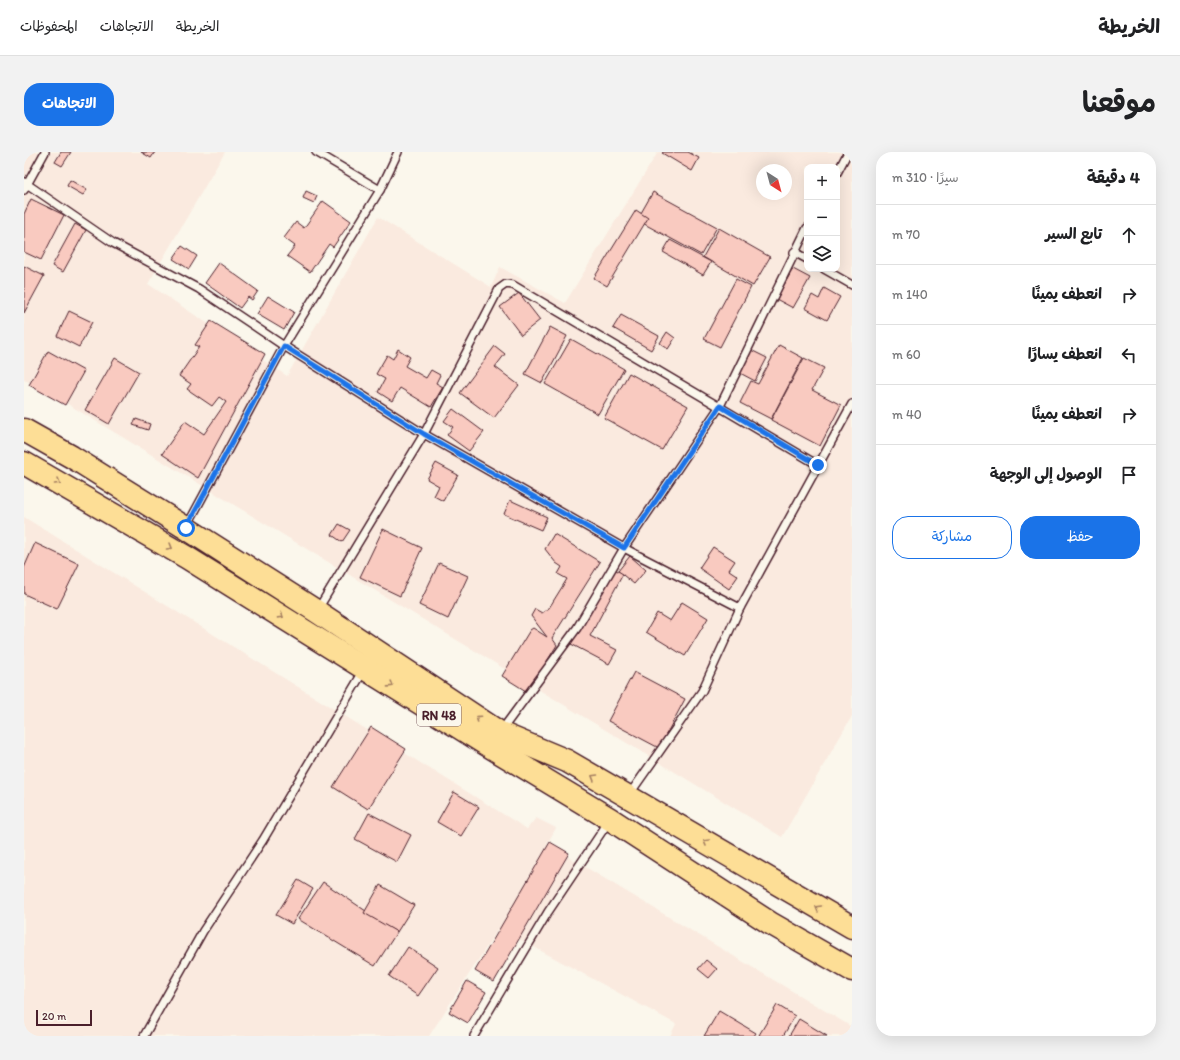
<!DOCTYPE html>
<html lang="ar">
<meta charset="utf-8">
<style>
:root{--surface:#fff;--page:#f2f2f2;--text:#202124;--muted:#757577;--line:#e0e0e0;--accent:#1a73e8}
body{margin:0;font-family:Itim,"Playpen Sans Arabic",sans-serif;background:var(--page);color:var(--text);direction:rtl}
.controls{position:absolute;right:12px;top:12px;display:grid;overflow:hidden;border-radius:8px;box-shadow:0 4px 16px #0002}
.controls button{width:36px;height:36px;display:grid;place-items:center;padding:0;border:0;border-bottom:1px solid var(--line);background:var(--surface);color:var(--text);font:20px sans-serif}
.compass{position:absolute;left:732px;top:12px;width:36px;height:36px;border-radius:50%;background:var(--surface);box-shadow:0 4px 16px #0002;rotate:144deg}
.scale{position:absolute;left:12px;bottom:10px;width:56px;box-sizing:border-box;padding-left:4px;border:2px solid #4a1f2b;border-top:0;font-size:11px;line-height:14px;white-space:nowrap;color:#4a1f2b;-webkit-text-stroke:3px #fbf7ec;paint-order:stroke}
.stop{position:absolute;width:12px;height:12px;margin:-9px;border:3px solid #1a73e8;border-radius:50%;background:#fff}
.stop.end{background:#1a73e8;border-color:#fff;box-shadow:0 1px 4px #0008}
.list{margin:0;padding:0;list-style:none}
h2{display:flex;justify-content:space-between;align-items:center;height:52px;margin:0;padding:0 16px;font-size:17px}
h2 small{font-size:13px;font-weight:400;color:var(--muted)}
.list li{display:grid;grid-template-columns:26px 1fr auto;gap:12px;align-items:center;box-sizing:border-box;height:60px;padding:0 16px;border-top:1px solid var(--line)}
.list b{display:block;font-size:15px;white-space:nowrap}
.list em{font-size:13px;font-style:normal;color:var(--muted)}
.actions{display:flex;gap:8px;padding:12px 16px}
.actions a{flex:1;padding:9px 0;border:1px solid var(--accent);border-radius:16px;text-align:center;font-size:14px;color:var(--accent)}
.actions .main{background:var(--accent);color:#fff}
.icon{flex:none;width:22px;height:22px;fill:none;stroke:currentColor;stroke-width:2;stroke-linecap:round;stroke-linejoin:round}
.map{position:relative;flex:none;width:828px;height:884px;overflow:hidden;direction:ltr;border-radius:16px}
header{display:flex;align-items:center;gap:24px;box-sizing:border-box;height:56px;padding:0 20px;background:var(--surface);border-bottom:1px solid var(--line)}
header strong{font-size:19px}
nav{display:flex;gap:22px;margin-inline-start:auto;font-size:14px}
.intro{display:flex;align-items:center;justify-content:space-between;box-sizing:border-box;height:96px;padding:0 24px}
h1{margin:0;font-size:28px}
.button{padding:10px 18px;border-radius:16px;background:var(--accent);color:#fff;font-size:14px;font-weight:700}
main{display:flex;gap:24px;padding:0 24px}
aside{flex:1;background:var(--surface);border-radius:16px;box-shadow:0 4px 16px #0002}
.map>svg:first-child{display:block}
.built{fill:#faeadf;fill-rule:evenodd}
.building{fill:#f9cac0;stroke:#4a1f2b}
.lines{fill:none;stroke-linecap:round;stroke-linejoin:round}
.lane-casing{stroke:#4a1f2b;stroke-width:10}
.highway-casing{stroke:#4a1f2b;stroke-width:25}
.lane{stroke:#fbf7ec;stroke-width:7}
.highway{stroke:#fdde96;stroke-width:22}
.oneway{stroke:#a47e60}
.route{stroke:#1a73e8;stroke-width:5}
.labels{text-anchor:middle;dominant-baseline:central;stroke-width:3;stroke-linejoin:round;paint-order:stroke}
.shield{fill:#fbf7ec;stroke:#7f6065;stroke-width:1}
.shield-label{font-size:13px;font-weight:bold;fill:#4a1f2b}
</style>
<header>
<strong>الخريطة</strong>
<nav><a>الخريطة</a><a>الاتجاهات</a><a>المحفوظات</a></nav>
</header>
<div class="intro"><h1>موقعنا</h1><a class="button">الاتجاهات</a></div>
<main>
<aside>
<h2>4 دقيقة<small>سيرًا · 310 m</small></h2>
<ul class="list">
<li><svg class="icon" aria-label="ahead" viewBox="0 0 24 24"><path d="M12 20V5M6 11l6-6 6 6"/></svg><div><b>تابع السير</b></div><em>70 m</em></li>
<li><svg class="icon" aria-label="right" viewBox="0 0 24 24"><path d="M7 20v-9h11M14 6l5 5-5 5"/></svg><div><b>انعطف يمينًا</b></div><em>140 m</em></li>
<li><svg class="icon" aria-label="left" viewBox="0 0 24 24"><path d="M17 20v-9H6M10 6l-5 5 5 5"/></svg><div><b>انعطف يسارًا</b></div><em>60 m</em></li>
<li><svg class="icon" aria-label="right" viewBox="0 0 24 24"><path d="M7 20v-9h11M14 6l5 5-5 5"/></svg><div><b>انعطف يمينًا</b></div><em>40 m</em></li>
<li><svg class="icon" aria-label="arrive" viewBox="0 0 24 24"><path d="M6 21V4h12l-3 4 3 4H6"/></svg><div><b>الوصول إلى الوجهة</b></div></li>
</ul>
<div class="actions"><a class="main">حفظ</a><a>مشاركة</a></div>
</aside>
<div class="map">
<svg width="828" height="884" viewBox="0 0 828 884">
<rect width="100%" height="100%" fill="#fbf7ec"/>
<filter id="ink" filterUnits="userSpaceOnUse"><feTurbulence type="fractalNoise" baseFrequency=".025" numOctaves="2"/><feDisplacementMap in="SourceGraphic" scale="8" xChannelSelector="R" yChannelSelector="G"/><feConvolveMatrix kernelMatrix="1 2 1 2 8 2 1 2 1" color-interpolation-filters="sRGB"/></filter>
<g filter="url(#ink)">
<g class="built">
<path d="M 0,0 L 201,0 L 124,132 L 263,224 L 354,65 L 467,135 L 476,115 L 541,151 L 634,0 L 828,0 L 828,564 L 758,685 L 14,234 L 0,228 ZM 783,15 L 813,15 L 813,117 L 783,117 ZM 738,18 L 762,18 L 762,42 L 738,42 Z"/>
<polygon points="0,365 503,677 512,666 532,676 523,692 828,875 828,884 646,884 652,872 475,776 405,884 0,884"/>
</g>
<g class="building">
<polygon points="37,0 47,0 38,14 31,10"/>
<polygon points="117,0 131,0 127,6"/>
<polygon points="639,0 664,0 675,6 668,19 638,1"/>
<polygon points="46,28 63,38 59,43 43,34"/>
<polygon points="282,39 293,44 290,51 279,46"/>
<polygon points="629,40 693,75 677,103 613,68"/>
<polygon points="7,47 40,63 17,108 0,100 0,62"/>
<polygon points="299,49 327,69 309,95 305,92 286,120 263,104 271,94 260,86 272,70 280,76"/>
<polygon points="612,58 624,66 583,134 570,126"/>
<polygon points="51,72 62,78 39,120 28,114"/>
<polygon points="695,76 746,105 729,134 679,105"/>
<polygon points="646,88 687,110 679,123 639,100"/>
<polygon points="158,94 173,104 165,117 149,107"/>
<polygon points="195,111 234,139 228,148 224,145 216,156 181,131"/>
<polygon points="0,114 20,124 0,161"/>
<polygon points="769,117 786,126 769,156 752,147"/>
<polygon points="712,127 727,135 696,195 680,187"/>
<polygon points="800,136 816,145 803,168 781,156 788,143 795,147"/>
<polygon points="495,141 516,168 497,183 476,155"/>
<polygon points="244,144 270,160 260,178 233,162"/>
<polygon points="45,159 68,170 55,195 33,184"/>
<polygon points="597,163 635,184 627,198 589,176"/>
<polygon points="187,169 241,202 174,326 138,302 161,269 180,282 202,250 195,245 188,254 163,237 167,232 155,224 175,195 171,193"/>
<polygon points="526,175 543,184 518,231 501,222"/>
<polygon points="643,180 651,186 644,197 636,191"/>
<polygon points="547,187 600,217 574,262 521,232"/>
<polygon points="755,193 779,206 747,267 716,251 727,229 734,232"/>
<polygon points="471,194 481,202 471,215 495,233 470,266 436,241"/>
<polygon points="374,197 386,205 381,214 402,226 407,218 416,223 412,231 419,235 407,255 376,236 368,249 354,240 361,227 352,222 363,203 369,207"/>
<polygon points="727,198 743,206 731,229 716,221"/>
<polygon points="24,199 60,219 41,253 5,233"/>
<polygon points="91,206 115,220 85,272 61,258"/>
<polygon points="780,206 800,216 788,238 817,253 796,294 747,268"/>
<polygon points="605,221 664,254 638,298 580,266"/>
<polygon points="429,257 460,280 445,299 423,283 429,275 420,269"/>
<polygon points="112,267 126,272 124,278 109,273"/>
<polygon points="412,311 434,323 419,349 410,344 415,334 403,327"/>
<polygon points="486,348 523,365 517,378 480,362"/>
<polygon points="315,372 326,378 318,390 308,383"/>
<polygon points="359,377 398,396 376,444 336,425"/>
<polygon points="530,382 576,410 528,486 533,493 507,535 502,539 478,524 506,478 509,476 523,485 507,464 511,457 518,461 525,456 543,427 534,422 538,415 532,411 521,397"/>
<polygon points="11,391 55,412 33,457 0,442 0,416"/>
<polygon points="689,395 711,409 705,418 714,424 705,437 675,416"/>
<polygon points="606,404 622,418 610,432 594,419"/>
<polygon points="415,411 444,424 424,467 395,453"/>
<polygon points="587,415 599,422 566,484 593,498 585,512 547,492"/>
<polygon points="658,450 684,466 661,504 622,480 633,461 646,469"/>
<polygon points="610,520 661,547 635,596 584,569"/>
<polygon points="347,575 382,597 344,657 309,635"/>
<polygon points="430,640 455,655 437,684 413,670"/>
<polygon points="345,661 387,683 373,710 331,687"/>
<polygon points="526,690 545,701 470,830 451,819"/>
<polygon points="274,728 289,737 268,772 252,763"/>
<polygon points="299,730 373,780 351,814 274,767"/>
<polygon points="356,733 390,753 373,780 340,761"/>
<polygon points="384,795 414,815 394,844 365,824"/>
<polygon points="682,808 693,817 685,826 674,817"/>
<polygon points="443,829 462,840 444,871 425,860"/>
<polygon points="753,853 771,864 759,884 737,884 735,883"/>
<polygon points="695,859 732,881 730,884 680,884"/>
<polygon points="775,867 803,884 765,884"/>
</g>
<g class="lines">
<g class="lane-casing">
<g id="lane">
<polyline points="292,0 356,38"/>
<polyline points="813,21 824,0"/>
<polyline points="0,30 89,91 175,137 260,194 400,282 600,396 716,456"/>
<polyline points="0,38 21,0"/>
<polyline points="770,100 783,107"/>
<polyline points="800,117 828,133"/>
<polyline points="163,374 260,194 356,38 374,0"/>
<polyline points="294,457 400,282 475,137 482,132 489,133 794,313"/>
<polyline points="477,579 553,476 600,396 696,254 783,76"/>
<polyline points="605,643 678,539 716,456 828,252"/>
<polyline points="120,884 179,779 239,688 340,518"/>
<polyline points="450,884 524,760 585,669"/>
</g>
</g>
<g class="highway-casing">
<g id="highway">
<polyline points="0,278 48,305 162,376 292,459 476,581 543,609 828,775"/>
<polyline points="0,311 162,405 460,591 586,667 746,771 828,818"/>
</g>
</g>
<use href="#lane" class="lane"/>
<use href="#highway" class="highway"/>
</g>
<defs><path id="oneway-chevron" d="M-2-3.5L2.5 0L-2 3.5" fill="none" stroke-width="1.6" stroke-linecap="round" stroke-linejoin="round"/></defs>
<g class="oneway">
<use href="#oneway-chevron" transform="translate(34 330) rotate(30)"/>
<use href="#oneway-chevron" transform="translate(146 395) rotate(30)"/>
<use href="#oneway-chevron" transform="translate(257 464) rotate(32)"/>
<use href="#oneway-chevron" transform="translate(367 533) rotate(32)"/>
<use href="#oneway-chevron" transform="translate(454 566) rotate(-146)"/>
<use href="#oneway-chevron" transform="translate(570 625) rotate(-149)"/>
<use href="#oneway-chevron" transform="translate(682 690) rotate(-150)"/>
<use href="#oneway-chevron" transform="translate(794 756) rotate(-150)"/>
</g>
</g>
<g class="lines" filter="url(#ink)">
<polyline class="route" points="162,376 260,194 400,282 600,396 696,254 794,313"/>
</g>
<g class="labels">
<rect class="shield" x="393" y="552" width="44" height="22" rx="3"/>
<g class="shield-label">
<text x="415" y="563">RN 48</text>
</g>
</g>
</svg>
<div class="controls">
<button>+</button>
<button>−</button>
<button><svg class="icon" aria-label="layers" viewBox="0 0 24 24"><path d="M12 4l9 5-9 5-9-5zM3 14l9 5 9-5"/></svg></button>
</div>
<svg class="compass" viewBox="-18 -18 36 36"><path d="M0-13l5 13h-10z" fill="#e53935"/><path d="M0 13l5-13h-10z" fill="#757577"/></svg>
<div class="scale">20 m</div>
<div class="stop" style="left:162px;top:376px"></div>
<div class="stop end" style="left:794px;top:313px"></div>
</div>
</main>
